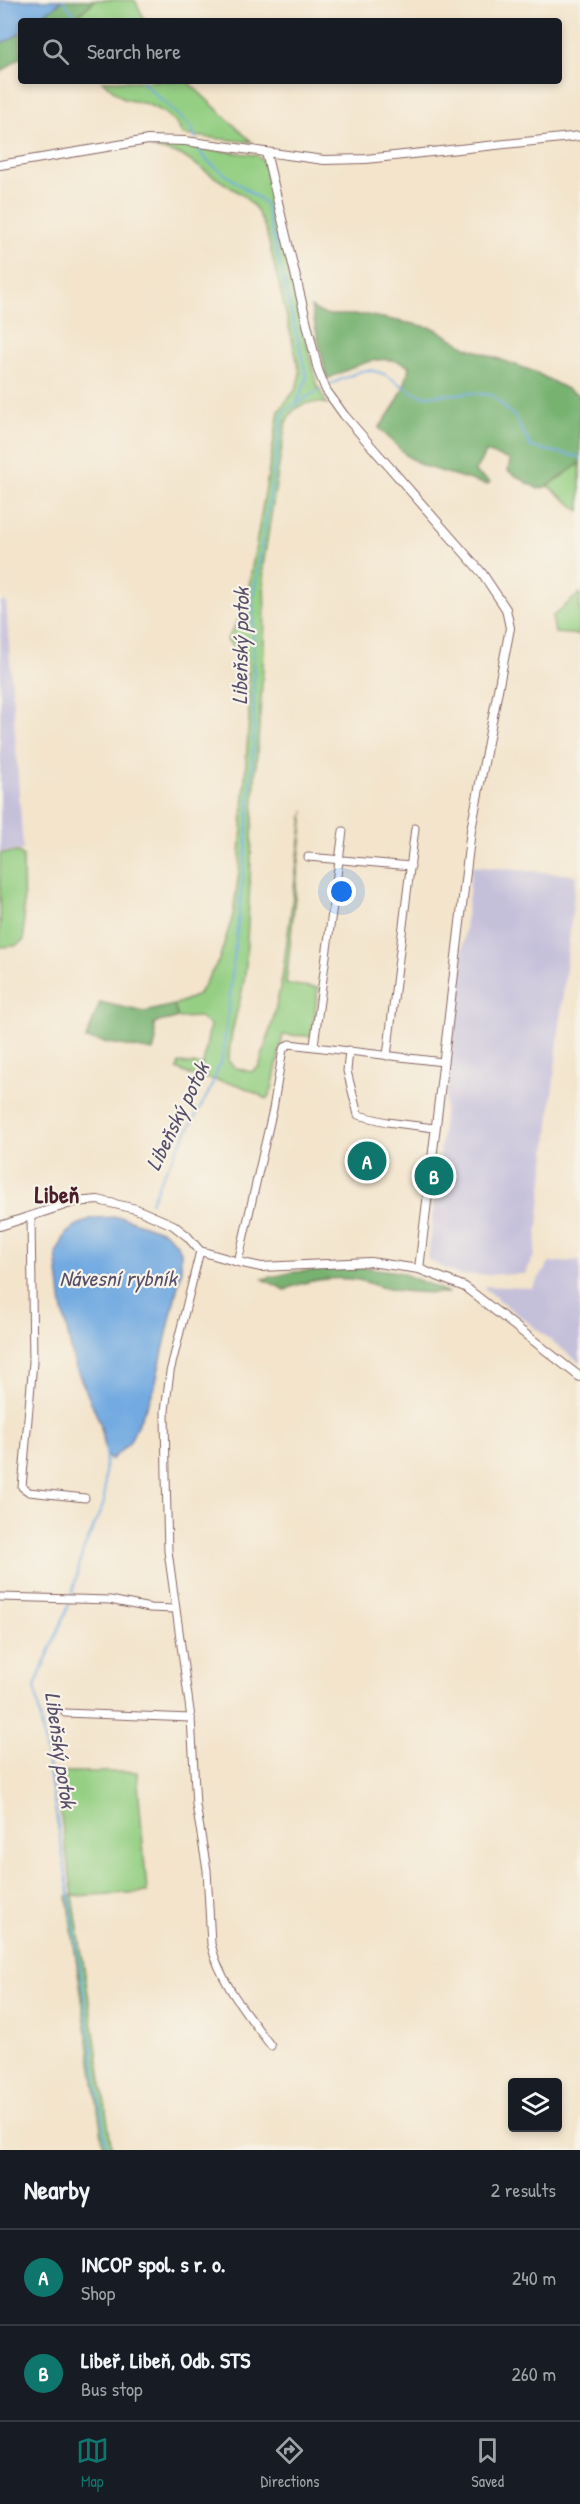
<!DOCTYPE html>
<meta charset="utf-8">
<style>
:root{--surface:#171b24;--page:#242831;--text:#f1f3f6;--muted:#9ea1a6;--line:#363941;--accent:#0f766e}
body{margin:0;font-family:"Patrick Hand",sans-serif;background:var(--page);color:var(--text)}
.controls{position:absolute;right:18px;bottom:18px;display:grid;overflow:hidden;border-radius:6px;box-shadow:0 3px 9px #0003}
.controls button{width:54px;height:54px;display:grid;place-items:center;padding:0;border:0;border-bottom:2px solid var(--line);background:var(--surface);color:var(--text);font:30px sans-serif}
.you{position:absolute;left:342px;top:892px;width:21px;height:21px;margin:-15px;border:4px solid #fff;border-radius:50%;background:#1a73e8;box-shadow:0 0 0 9px #1a73e833}
.badge{display:grid;place-items:center;width:39px;height:39px;border-radius:50%;background:var(--accent);color:#fff;font-size:20px;font-weight:700}
.pin{position:absolute;translate:-50% -50%;border:3px solid #fff;box-shadow:0 2px 6px #0006}
.list{margin:0;padding:0;list-style:none}
h2{display:flex;justify-content:space-between;align-items:center;height:78px;margin:0;padding:0 24px;font-size:26px}
h2 small{font-size:20px;font-weight:400;color:var(--muted)}
.list li{display:grid;grid-template-columns:39px 1fr auto;gap:18px;align-items:center;box-sizing:border-box;height:96px;padding:0 24px;border-top:2px solid var(--line)}
.list b{display:block;font-size:22px;white-space:nowrap}
.list p{margin:0;font-size:20px;white-space:nowrap;color:var(--muted)}
.list em{font-size:20px;font-style:normal;color:var(--muted)}
.icon{flex:none;width:33px;height:33px;fill:none;stroke:currentColor;stroke-width:2;stroke-linecap:round;stroke-linejoin:round}
.map{position:relative;flex:none;width:580px;height:2150px;overflow:hidden}
.search{position:absolute;background:var(--surface);box-shadow:0 3px 9px #0003;left:18px;right:18px;top:18px;height:66px;display:flex;align-items:center;gap:15px;box-sizing:border-box;padding:0 21px;border-radius:6px;color:var(--muted);font-size:22px}
.sheet{height:270px;background:var(--surface)}
nav{display:flex;justify-content:space-around;align-items:center;box-sizing:border-box;height:84px;border-top:2px solid var(--line);background:var(--surface);font-size:16px;color:var(--muted)}
nav a{display:grid;justify-items:center;gap:3px}
nav .on{color:var(--accent)}
.map>svg:first-child{display:block}
.industrial{fill:#c5c0da}
.green{fill:#94cf83;stroke:#6f7757;stroke-width:1.5}
.forest{fill:#77b271;stroke:#60684e;stroke-width:1.5}
.water{fill:#72aae1;stroke:#5e6486;stroke-width:1.5}
.lines{fill:none;stroke-linecap:round;stroke-linejoin:round}
.stream{stroke:#72aae1;stroke-width:2}
.minor-casing{stroke:#856463;stroke-width:9}
.tertiary-casing{stroke:#856463;stroke-width:10}
.minor{stroke:#fff;stroke-width:7}
.tertiary{stroke:#fff;stroke-width:8}
.labels{text-anchor:middle;dominant-baseline:central;stroke-width:4.5;stroke-linejoin:round;paint-order:stroke}
.water-label{font-size:22px;font-style:italic;fill:#58506b;stroke:#f7f3e8}
.quarter-label{font-size:24px;font-weight:bold;fill:#4a1f2b;stroke:#f7f3e8}
</style>
<div class="map">
<svg width="580" height="2150" viewBox="0 0 580 2150">
<rect width="100%" height="100%" fill="#f7f3e8"/>
<filter id="ink" filterUnits="userSpaceOnUse"><feTurbulence type="fractalNoise" baseFrequency=".0167" numOctaves="2"/><feDisplacementMap in="SourceGraphic" scale="12" xChannelSelector="R" yChannelSelector="G"/><feConvolveMatrix kernelMatrix="1 2 1 2 8 2 1 2 1" color-interpolation-filters="sRGB"/></filter>
<filter id="wash" filterUnits="userSpaceOnUse"><feTurbulence type="fractalNoise" baseFrequency=".008" numOctaves="4" result="noise"/><feDisplacementMap in="SourceGraphic" scale="24" xChannelSelector="R" yChannelSelector="G"/><feGaussianBlur stdDeviation="1.35" result="paint"/><feColorMatrix in="noise" values="0 0 0 0 0 0 0 0 0 0 0 0 0 0 0 0 0 1.4 0 .05"/><feComposite in="paint" operator="in"/></filter>
<g filter="url(#wash)">
<rect width="100%" height="100%" fill="#f3e4cb"/>
<g class="industrial">
<polygon points="6,601 23,850 0,852 0,602"/>
<polygon points="472,866 576,875 535,1254 525,1274 459,1275 428,1260"/>
<polygon points="580,1260 580,1363 484,1288 485,1286 532,1288 549,1263"/>
</g>
<g class="green">
<polygon points="95,0 135,0 145,21 72,21"/>
<polygon points="102,81 187,81 252,142 183,135 176,123 163,112 147,104 124,99"/>
<path d="M 166,144 L 256,155 L 263,160 L 317,385 L 327,404 C 308,400 294,404 286,422 L 263,566 C 269,643 258,721 254,799 C 251,853 249,908 246,963 C 245,997 228,1029 229,1062 L 236,1068 L 251,1072 L 259,1067 L 273,1020 L 282,979 L 304,811 L 286,984 L 318,988 L 312,1036 L 283,1035 L 272,1089 L 267,1099 L 239,1085 L 190,1075 L 177,1069 L 179,1063 L 203,1065 L 210,1025 L 200,1017 L 178,1018 L 174,1005 L 198,995 L 219,960 L 233,915 L 239,871 L 249,719 L 248,662 L 245,656 L 227,640 L 238,620 L 247,597 L 279,411 L 296,389 L 300,373 L 266,230 L 256,209 L 244,196 L 181,155 L 152,148 Z"/>
<polygon points="578,463 580,463 580,511 548,486"/>
<polygon points="580,593 580,635 555,633 552,617"/>
<polygon points="19,852 23,857 24,940 15,946 0,947 0,853"/>
<polygon points="54,1772 137,1772 147,1892 73,1896 112,2150 104,2150 67,1896 73,1895"/>
</g>
<g class="forest">
<polygon points="63,0 95,0 72,21 35,21"/>
<polygon points="21,32 21,57 0,73 0,43 11,39"/>
<path d="M 311,307 L 321,313 L 330,315 L 367,315 L 434,328 L 466,347 L 535,372 L 580,396 L 580,463 L 548,486 L 538,489 L 508,471 L 510,460 L 486,452 L 474,472 L 490,482 L 487,485 L 423,466 L 407,456 L 379,428 C 393,409 406,390 409,366 C 378,350 356,367 327,379 Z"/>
<polygon points="100,1002 144,1012 174,1005 178,1018 154,1023 156,1040 153,1051 86,1039"/>
<path d="M 361,1267 L 399,1272 L 449,1293 C 429,1293 409,1293 389,1289 C 378,1287 368,1282 358,1280 C 336,1276 304,1280 285,1290 L 263,1279 L 294,1272 Z"/>
</g>
<g class="water">
<polygon points="0,0 63,0 35,21 21,21 21,32 11,39 0,43"/>
<polygon points="121,1217 164,1232 176,1243 181,1252 181,1272 154,1390 129,1443 111,1460 107,1457 100,1423 74,1363 62,1307 56,1254 66,1234 74,1227 92,1218"/>
</g>
<g class="lines">
<g class="stream">
<polyline points="63,0 80,21"/>
<polyline points="141,81 192,128 196,139"/>
<polyline points="198,145 202,155 210,163 265,203 307,378 297,402"/>
<polyline points="326,386 361,371 370,370 384,374 414,393 425,396 471,393 492,395 515,417 531,447 580,457"/>
<polyline points="151,1202 163,1175 210,1090 223,1055 246,850 254,737 253,599 283,416 286,410 321,389"/>
<polyline points="106,1448 104,1503 83,1551 70,1602 35,1686 70,1899 107,2150"/>
</g>
</g>
</g>
<g filter="url(#ink)">
<g class="lines">
<g class="minor-casing">
<g id="minor">
<polyline points="308,857 411,866"/>
<polyline points="314,1045 343,831"/>
<polyline points="349,1050 347,1071 358,1115 387,1122 434,1128"/>
<polyline points="387,1056 415,828"/>
<polyline points="31,1217 33,1362 22,1487 29,1492 85,1498"/>
<path d="M 200,1251 L 170,1372 L 165,1411 L 166,1476 L 168,1551 L 191,1718 L 196,1805 L 207,1870 L 211,1944 C 220,1983 248,2015 271,2046"/>
<polyline points="238,1262 273,1109 283,1049 289,1044 443,1062"/>
<polyline points="0,1597 110,1600 150,1608 175,1609"/>
<polyline points="65,1713 191,1718"/>
</g>
</g>
<g class="tertiary-casing">
<g id="tertiary">
<polyline points="266,152 318,370 326,390 344,415 482,573 506,609 510,628 471,830 419,1269"/>
<polyline points="0,165 148,140 185,141 324,160 366,159 580,136"/>
<polyline points="0,1226 74,1202 98,1200 136,1209 173,1225 187,1236 200,1251 238,1262 261,1267 370,1262 419,1269 465,1287 580,1377"/>
</g>
</g>
<use href="#minor" class="minor"/>
<use href="#tertiary" class="tertiary"/>
</g>
</g>
<g class="labels">
<g class="water-label">
<text transform="translate(240 646) rotate(-89)">Libeňský potok</text>
<text transform="translate(177 1116) rotate(-64)">Libeňský potok</text>
<text x="118" y="1278">Návesní rybník</text>
<text transform="translate(61 1750) rotate(82)">Libeňský potok</text>
</g>
<g class="quarter-label">
<text x="57" y="1194">Libeň</text>
</g>
</g>
</svg>
<div class="controls">
<button><svg class="icon" aria-label="layers" viewBox="0 0 24 24"><path d="M12 4l9 5-9 5-9-5zM3 14l9 5 9-5"/></svg></button>
</div>
<div class="you"></div>
<div class="pin badge" style="left:367px;top:1161px">A</div>
<div class="pin badge" style="left:434px;top:1176px">B</div>
<div class="search"><svg class="icon" aria-label="search" viewBox="0 0 24 24"><circle cx="10" cy="10" r="6"/><path d="M15 15l6 6"/></svg>Search here</div>
</div>
<section class="sheet">
<h2>Nearby<small>2 results</small></h2>
<ul class="list">
<li><span class="badge">A</span><div><b>INCOP spol. s r. o.</b><p>Shop</p></div><em>240 m</em></li>
<li><span class="badge">B</span><div><b>Libeř, Libeň, Odb. STS</b><p>Bus stop</p></div><em>260 m</em></li>
</ul>
</section>
<nav>
<a class="on"><svg class="icon" aria-label="map" viewBox="0 0 24 24"><path d="M3 6l6-2 6 2 6-2v14l-6 2-6-2-6 2zM9 4v14M15 6v14"/></svg>Map</a>
<a><svg class="icon" aria-label="directions" viewBox="0 0 24 24"><path d="M12 3l9 9-9 9-9-9zM9 14v-3h6M13 9l2 2-2 2"/></svg>Directions</a>
<a><svg class="icon" aria-label="saved" viewBox="0 0 24 24"><path d="M7 4h10v16l-5-4-5 4z"/></svg>Saved</a>
</nav>
